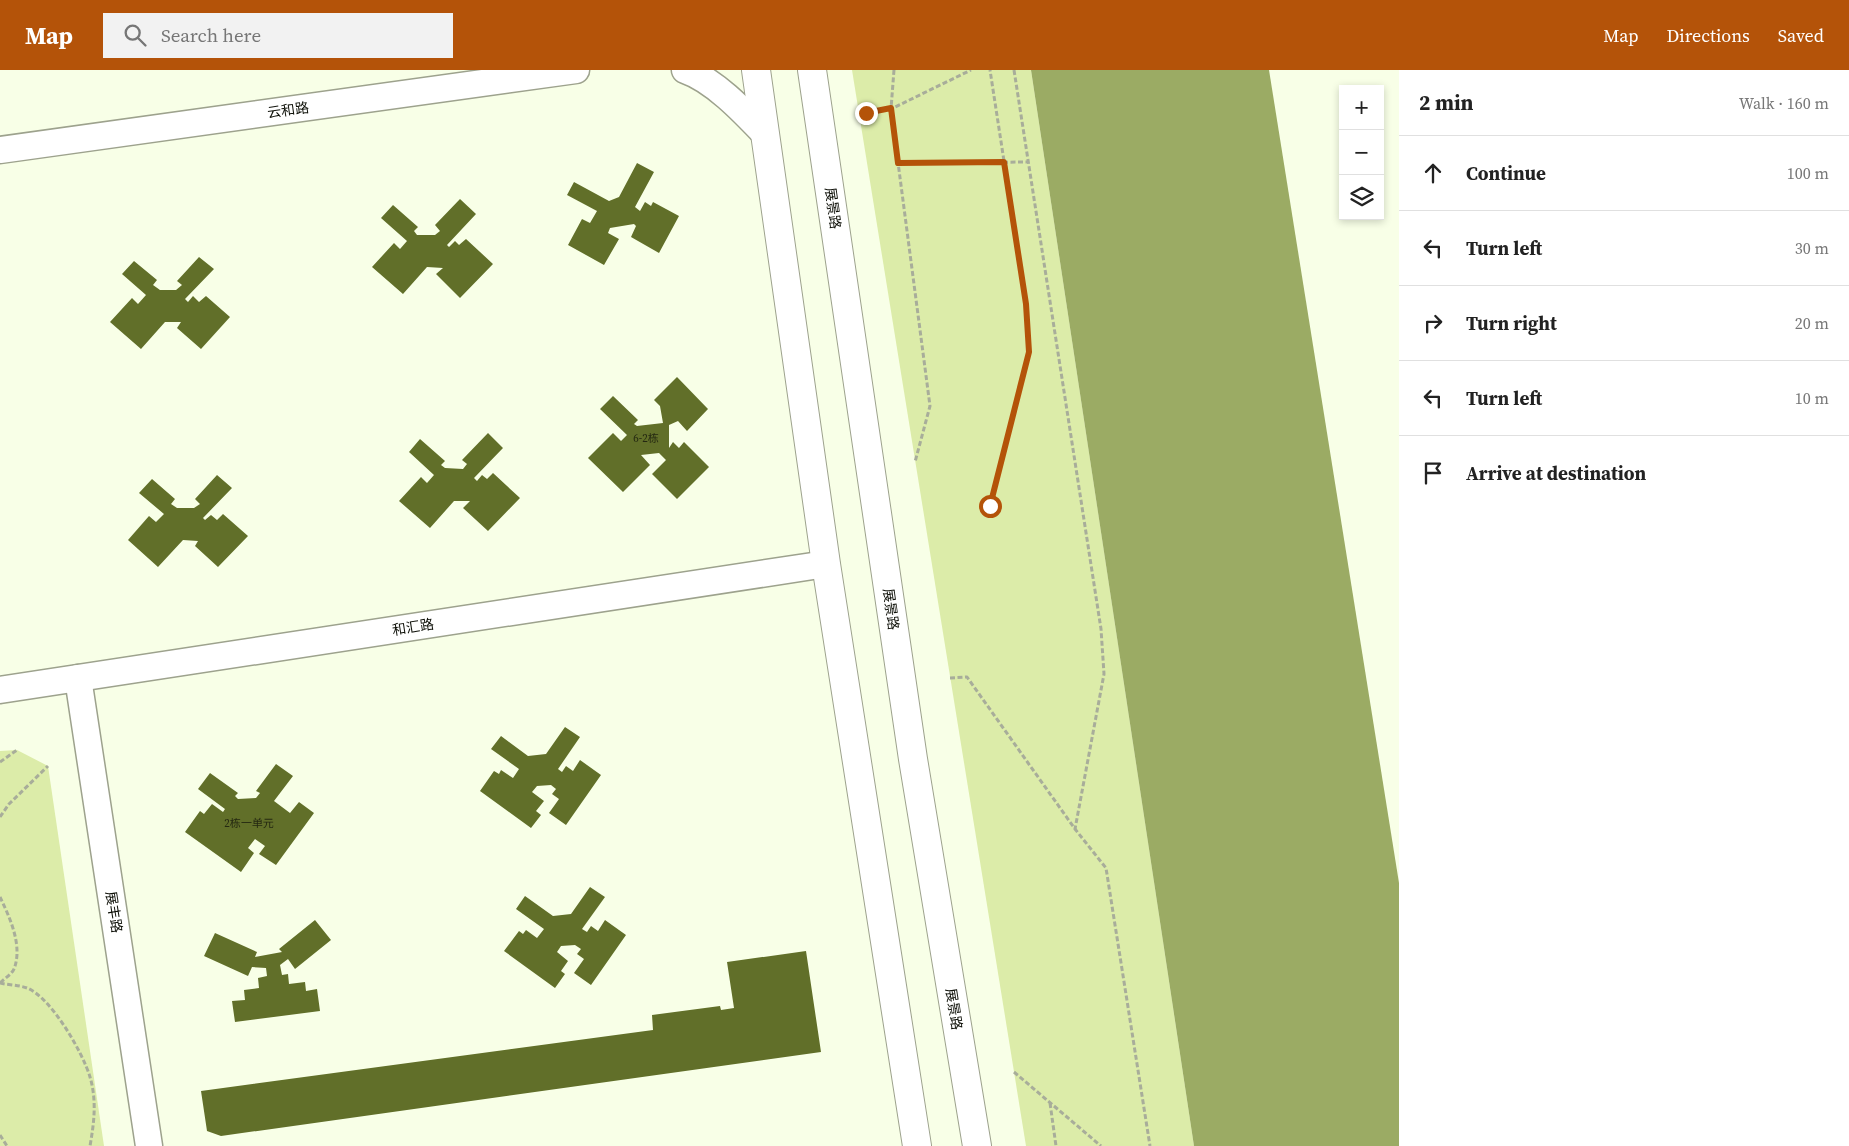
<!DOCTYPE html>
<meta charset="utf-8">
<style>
:root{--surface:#fff;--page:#f2f2f2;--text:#222;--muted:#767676;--line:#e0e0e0;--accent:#b45309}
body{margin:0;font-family:"Source Serif 4","Noto Sans SC",serif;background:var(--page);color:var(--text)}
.controls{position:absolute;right:15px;top:15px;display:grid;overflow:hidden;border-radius:0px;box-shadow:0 2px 8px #0003}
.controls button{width:45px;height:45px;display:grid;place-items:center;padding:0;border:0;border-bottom:1px solid var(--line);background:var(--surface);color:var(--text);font:25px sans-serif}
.stop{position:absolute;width:15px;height:15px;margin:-11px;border:4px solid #b45309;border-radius:50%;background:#fff}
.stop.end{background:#b45309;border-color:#fff;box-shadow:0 1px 5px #0008}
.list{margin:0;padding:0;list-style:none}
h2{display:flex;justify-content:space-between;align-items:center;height:65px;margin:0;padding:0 20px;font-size:21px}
h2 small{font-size:16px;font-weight:400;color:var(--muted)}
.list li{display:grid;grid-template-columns:32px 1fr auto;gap:15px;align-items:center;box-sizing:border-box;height:75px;padding:0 20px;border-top:1px solid var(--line)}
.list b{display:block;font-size:19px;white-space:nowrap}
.list em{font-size:16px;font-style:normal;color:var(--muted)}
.icon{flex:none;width:28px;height:28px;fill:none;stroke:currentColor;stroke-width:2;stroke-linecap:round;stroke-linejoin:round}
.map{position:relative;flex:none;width:1399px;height:1076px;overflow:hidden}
header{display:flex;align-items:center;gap:30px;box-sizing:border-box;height:70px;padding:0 25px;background:var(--accent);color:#fff}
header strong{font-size:24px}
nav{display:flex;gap:28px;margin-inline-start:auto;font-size:18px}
.search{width:350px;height:45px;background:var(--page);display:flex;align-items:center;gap:12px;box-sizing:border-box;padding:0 18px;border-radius:0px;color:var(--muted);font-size:19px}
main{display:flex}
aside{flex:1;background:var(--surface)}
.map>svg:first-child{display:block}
.green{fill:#dceca9}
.water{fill:#9bab64}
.building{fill:#616f29}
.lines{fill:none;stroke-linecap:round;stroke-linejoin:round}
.tertiary-casing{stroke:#9da28d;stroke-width:29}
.secondary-casing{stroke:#9da28d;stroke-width:30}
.path{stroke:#a8ad9a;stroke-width:3;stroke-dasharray:5 2.5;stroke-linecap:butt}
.tertiary{stroke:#fff;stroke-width:26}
.secondary{stroke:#fff;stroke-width:28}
.route{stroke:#b45309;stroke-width:6}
.labels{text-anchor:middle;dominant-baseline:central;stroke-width:5;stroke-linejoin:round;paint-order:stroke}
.number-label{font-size:11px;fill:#242811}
.street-label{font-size:14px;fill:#0f1109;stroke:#fff}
</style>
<header>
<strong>Map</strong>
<div class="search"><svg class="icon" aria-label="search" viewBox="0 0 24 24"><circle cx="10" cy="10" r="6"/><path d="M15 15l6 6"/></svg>Search here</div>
<nav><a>Map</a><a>Directions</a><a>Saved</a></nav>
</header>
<main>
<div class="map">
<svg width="1399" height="1076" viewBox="0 0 1399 1076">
<rect width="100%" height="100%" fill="#f8ffe7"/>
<g class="green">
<polygon points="852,0 1031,0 1194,1076 1026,1076"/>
<polygon points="17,680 48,696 104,1076 0,1076 0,681"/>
</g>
<polygon class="water" points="1031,0 1269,0 1399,813 1399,1076 1194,1076"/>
<g class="building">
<polygon points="637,93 654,102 635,137 640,141 645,132 651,136 653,132 679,146 659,183 631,167 636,156 634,154 610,158 608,163 619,169 604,195 568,175 582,149 590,153 597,141 567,125 574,112 609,131 619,127"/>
<polygon points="460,129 476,144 447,175 449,177 455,171 459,175 466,169 493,194 460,228 436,204 443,198 427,197 403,224 372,197 394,173 400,179 407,171 381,148 393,135 418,157 414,161 417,165 435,165 440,161 435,155"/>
<polygon points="199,187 214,199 185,229 188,232 193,226 199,232 206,226 230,247 201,279 177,258 181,252 165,252 141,279 110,252 132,228 138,234 146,225 122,204 134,191 157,210 153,215 160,220 176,220 182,215 177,211"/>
<polygon points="677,307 708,339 687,361 678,351 669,355 669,378 673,372 679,378 684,372 709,397 677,429 652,404 666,390 659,383 641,385 650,395 623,422 588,388 613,363 621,371 627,365 600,339 613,326 638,350 634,354 637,356 663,353 660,336 654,330"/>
<polygon points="488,363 503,378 474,408 477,411 482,405 487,409 493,403 520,428 488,461 463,438 470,431 454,431 430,458 399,431 421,407 427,413 434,405 409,382 420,369 445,391 441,395 445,398 463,399 467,394 462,390"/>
<polygon points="217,405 232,418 203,448 205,450 211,445 217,450 223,444 248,466 218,497 195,476 198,471 183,470 158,497 128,470 149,446 156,452 164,444 139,423 152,409 175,429 171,434 177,438 194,438 200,434 195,429"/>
<polygon points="565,657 580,667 558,699 562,702 566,696 573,701 580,690 601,705 566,755 549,743 559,729 552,724 556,719 551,715 537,716 532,722 544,731 536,741 541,745 531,758 480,721 494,701 499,704 501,700 513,708 519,699 491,679 501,666 528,686 546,684"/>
<polygon points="276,694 293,706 274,731 290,743 299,732 314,743 276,795 259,784 265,776 255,769 248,778 254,783 241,802 185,762 200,741 204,744 212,734 223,742 225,739 198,719 210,703 238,723 235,726 238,729 256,728 260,723 256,721"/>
<polygon points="590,817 605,827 582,859 587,862 591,856 598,861 605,850 626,865 591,915 574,903 584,889 577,884 581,879 575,875 561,876 557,882 568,891 561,901 565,904 555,918 504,881 519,861 523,864 526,860 537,868 544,859 516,839 525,826 553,846 571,844"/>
<polygon points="315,850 331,870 295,899 288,889 280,895 282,905 288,904 289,914 305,912 306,921 317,919 320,941 235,952 232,931 245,930 244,920 259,918 258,908 267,906 266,898 252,897 248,906 204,886 215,863 257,882 255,887 282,882 279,879"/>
<polygon points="806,881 821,982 221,1066 207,1061 201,1021 653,960 652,945 720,936 721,940 734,938 727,892"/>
</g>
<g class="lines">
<g class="tertiary-casing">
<g id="tertiary">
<path d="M 685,0 C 714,10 744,42 765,64"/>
<polyline points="0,80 576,0"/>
<polyline points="78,608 149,1076"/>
<polyline points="0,620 826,494"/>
</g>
</g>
<g class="secondary-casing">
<g id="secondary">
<polyline points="756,0 826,494 917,1076"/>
<polyline points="812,0 913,689 977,1076"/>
</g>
</g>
<g class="path">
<polyline points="894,0 891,39 930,336 915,392"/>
<polyline points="1014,0 1101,559 1104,604 1075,759"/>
<polyline points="859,45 891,39 971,0"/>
<polyline points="898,93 1028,92"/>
<polyline points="989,436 1029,281 1026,234 990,0"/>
<polyline points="950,608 967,607 1075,759 1106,798 1150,1076"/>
<polyline points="0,692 17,680"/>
<polyline points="0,747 9,734 48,696"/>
<path d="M 0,827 C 10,848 23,876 14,899 C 12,904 4,909 0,913"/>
<path d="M 0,913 C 8,915 19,915 27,918 C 51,927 83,983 90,1007 C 97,1031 94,1053 90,1076"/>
<polyline points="1014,1002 1101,1076"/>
<polyline points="1050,1033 1056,1076"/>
<polyline points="0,1065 7,1076"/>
</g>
<use href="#tertiary" class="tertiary"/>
<use href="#secondary" class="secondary"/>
</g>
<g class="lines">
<polyline class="route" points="866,43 891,38 898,93 1004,92 1026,234 1029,282 990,436"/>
</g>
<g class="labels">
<g class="number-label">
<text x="646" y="368">6-2栋</text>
<text x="249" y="753">2栋一单元</text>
</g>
<g class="street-label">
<text transform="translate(288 40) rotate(-8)">云和路</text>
<text transform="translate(833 138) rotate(82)">展景路</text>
<text transform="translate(891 539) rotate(82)">展景路</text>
<text transform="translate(413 557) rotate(-9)">和汇路</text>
<text transform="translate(114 842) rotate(81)">展丰路</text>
<text transform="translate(954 939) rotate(81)">展景路</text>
</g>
</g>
</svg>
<div class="controls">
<button>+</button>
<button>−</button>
<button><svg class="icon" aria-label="layers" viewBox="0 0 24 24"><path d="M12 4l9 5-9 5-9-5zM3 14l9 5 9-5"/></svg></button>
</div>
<div class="stop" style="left:990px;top:436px"></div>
<div class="stop end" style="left:866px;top:43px"></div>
</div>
<aside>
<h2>2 min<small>Walk · 160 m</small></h2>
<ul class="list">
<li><svg class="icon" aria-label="ahead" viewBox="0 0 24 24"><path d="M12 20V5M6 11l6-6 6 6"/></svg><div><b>Continue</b></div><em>100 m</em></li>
<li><svg class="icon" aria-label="left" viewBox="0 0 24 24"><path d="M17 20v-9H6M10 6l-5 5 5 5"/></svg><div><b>Turn left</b></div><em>30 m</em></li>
<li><svg class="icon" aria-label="right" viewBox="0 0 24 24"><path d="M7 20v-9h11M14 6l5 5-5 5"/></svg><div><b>Turn right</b></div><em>20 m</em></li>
<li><svg class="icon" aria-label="left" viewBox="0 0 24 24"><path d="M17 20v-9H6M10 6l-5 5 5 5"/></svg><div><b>Turn left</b></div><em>10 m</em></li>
<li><svg class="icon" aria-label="arrive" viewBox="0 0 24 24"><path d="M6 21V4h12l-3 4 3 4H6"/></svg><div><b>Arrive at destination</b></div></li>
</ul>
</aside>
</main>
